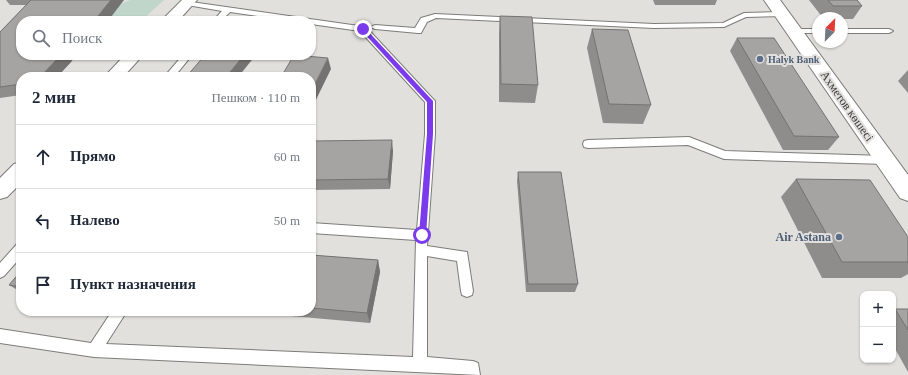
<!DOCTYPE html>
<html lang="ru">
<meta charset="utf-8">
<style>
:root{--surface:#fff;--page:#f2f2f3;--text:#1f2937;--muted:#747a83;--line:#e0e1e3}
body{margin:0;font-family:"Times New Roman",serif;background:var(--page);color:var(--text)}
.controls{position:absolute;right:12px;bottom:12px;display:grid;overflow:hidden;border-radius:8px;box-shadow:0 1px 3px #0004}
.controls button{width:36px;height:36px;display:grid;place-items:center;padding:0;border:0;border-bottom:1px solid var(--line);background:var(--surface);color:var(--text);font:20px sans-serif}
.compass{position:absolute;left:812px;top:12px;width:36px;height:36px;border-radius:50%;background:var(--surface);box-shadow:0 1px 3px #0004;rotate:24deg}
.stop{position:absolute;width:12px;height:12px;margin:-9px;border:3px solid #7c3aed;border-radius:50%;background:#fff}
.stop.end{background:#7c3aed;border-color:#fff;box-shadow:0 1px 4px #0008}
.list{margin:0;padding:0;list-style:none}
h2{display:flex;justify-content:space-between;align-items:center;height:52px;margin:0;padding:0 16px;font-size:17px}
h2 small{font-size:13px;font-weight:400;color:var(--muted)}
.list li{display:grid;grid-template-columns:26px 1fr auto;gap:12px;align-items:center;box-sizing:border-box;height:64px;padding:0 16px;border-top:1px solid var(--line)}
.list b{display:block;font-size:15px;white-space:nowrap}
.list em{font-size:13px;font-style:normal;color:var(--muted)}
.icon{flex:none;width:22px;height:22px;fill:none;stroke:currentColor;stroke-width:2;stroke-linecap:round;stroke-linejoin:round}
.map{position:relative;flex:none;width:908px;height:375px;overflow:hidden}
.search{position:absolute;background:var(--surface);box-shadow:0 1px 3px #0004;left:16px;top:16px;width:300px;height:44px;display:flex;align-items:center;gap:10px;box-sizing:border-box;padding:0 14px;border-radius:16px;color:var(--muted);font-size:15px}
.panel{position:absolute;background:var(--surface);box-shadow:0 1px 3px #0004;left:16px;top:72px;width:300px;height:244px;border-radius:16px}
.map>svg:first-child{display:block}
.green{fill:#c1d6ca}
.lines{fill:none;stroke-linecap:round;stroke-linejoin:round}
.service-casing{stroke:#7c7c79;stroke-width:2}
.minor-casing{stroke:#7c7c79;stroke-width:2}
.secondary-casing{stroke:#7c7c79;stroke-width:2}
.service{fill:#fff;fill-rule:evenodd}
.minor{fill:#fff;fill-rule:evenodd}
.secondary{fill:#fff;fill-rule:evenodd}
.wall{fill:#8e8d8b}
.shaded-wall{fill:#747371}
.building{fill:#a5a4a2;stroke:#747371}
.route{fill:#7c3aed}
.service-dot{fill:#5c6f8a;stroke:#e1e0dd;stroke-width:1.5}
.labels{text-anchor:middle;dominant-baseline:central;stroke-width:4;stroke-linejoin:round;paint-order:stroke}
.far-service-label{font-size:10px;font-weight:bold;fill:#4e5e75;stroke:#e1e0dd;text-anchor:start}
.street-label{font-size:12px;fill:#3c3c3b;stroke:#e1e0dd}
.service-label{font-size:12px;font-weight:bold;fill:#4e5e75;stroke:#e1e0dd;text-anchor:end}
</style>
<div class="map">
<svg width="908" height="375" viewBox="0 0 908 375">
<rect width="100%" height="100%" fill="#e1e0dd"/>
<polygon class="green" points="130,0 164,0 141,21 108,21 121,4"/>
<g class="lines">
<g class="service-casing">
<g id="service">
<polygon points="184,1 366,27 433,99 435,101 435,134 427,246 467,252 473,291 472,295 467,297 462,295 461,291 457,261 427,256 427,357 473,361 478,363 480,375 94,357 0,343 0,329 91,343 112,311 127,311 106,344 413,357 416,240 311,233 311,223 417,230 425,134 425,102 360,31 311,24 311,21 292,21 230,12 221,21 213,21 222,11 187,5 183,3"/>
<polygon points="782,12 785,12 785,16 746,17 724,27 654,28 436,18 427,22 421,33 418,33 375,29 371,27 375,25 415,28 421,18 435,14 654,24 723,23 744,13"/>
<polygon points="791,29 818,29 818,33 794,33 790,31"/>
<polygon points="842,29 889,29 893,31 889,33 842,33"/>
<polygon points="183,55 192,55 174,77 164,77"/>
<polygon points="689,137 725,151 885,156 889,157 890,160 889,163 885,164 724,159 688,145 588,148 584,147 583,144 584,141 588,140"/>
<polygon points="21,243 21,257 4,276 0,278 0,263 17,244"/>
</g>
</g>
<g class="minor-casing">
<g id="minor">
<polygon points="182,0 197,0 178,21 161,21"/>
<polygon points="125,55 143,55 123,77 104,77"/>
<polygon points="21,162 21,183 7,197 0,199 0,178 14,164"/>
</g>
</g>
<g class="secondary-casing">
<polygon id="secondary" points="764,0 780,0 908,175 908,201 900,198"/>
</g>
<use href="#service" class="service"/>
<use href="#minor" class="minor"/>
<use href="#secondary" class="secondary"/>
</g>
<g class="wall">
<polygon points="6,0 124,0 21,55 76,55 71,62 57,77 21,77 21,95 0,98 0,32 26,5 10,5"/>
<polygon points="653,0 717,0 715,5 655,5"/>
<polygon points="809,0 857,0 862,6 853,19 842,19 842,18 823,18"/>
<polygon points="500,16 538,85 535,103 499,102 499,34"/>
<polygon points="592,29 651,105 643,124 603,123 587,48"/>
<polygon points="737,38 839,137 828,150 783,150 730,51"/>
<polygon points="908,70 908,93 898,81"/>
<polygon points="311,141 393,151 390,189 311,190"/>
<polygon points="518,172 578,284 575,292 526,292 517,181"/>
<polygon points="796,179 908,237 908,274 901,278 822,278 781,197"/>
<polygon points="311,255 378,260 380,272 370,323 233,311 311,311"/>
<polygon points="21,271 21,292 9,285"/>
<polygon points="895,309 908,309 908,372 893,345 893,311"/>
</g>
<g class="shaded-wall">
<polygon points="111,0 124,0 108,21 94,21"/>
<polygon points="61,55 76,55 71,62 57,77 40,77"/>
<polygon points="244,55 256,55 238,77 226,77"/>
<polygon points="328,58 331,69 311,110 311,92"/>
<polygon points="392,140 393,151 390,189 388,179"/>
<polygon points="378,260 380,272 370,323 367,313"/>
</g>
<g class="building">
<polygon points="31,0 111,0 94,21 21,21 21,55 61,55 40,77 21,77 21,84 0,87 0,32"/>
<polygon points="828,0 857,0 862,6 833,6"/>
<polygon points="500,16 532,17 538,85 501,84"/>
<polygon points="592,29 628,30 651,105 609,104"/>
<polygon points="737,38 774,38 839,137 794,136"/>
<polygon points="205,55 244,55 226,77 186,77"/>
<polygon points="294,55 328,58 311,92 311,77 281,77"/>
<polygon points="392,140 388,179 311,180 311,141"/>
<polygon points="518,172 561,172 578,284 528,284"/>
<polygon points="796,179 870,180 908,237 908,262 842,262"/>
<polygon points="311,255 378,260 367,313 311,308"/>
<polygon points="21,271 21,287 9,285"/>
<polygon points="895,309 908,309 908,330"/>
</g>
<polygon class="route" points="361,28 365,28 433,101 433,134 426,235 422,238 419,235 427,134 427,102 361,30"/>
<g class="service-dot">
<circle cx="760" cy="59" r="4"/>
<circle cx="839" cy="237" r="4"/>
</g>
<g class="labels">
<g class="far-service-label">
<text x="768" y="59">Halyk Bank</text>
</g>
<g class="street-label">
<text transform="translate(847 106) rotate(55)">Ахметов көшесі</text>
</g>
<g class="service-label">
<text x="831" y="237">Air Astana</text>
</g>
</g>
</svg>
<div class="controls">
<button>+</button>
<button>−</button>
</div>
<svg class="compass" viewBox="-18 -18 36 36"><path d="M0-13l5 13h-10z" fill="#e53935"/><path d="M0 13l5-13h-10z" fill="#747a83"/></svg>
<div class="stop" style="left:422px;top:235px"></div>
<div class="stop end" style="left:363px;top:29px"></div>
<div class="search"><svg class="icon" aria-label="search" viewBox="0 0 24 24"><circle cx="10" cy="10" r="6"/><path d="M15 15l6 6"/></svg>Поиск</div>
<section class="panel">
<h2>2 мин<small>Пешком · 110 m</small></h2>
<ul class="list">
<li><svg class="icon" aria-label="ahead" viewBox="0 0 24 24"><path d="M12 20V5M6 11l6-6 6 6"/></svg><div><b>Прямо</b></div><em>60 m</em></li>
<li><svg class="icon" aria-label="left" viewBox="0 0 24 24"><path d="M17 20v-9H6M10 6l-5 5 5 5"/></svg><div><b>Налево</b></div><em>50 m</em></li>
<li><svg class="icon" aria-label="arrive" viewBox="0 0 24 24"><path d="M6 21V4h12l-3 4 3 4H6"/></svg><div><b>Пункт назначения</b></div></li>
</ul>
</section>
</div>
